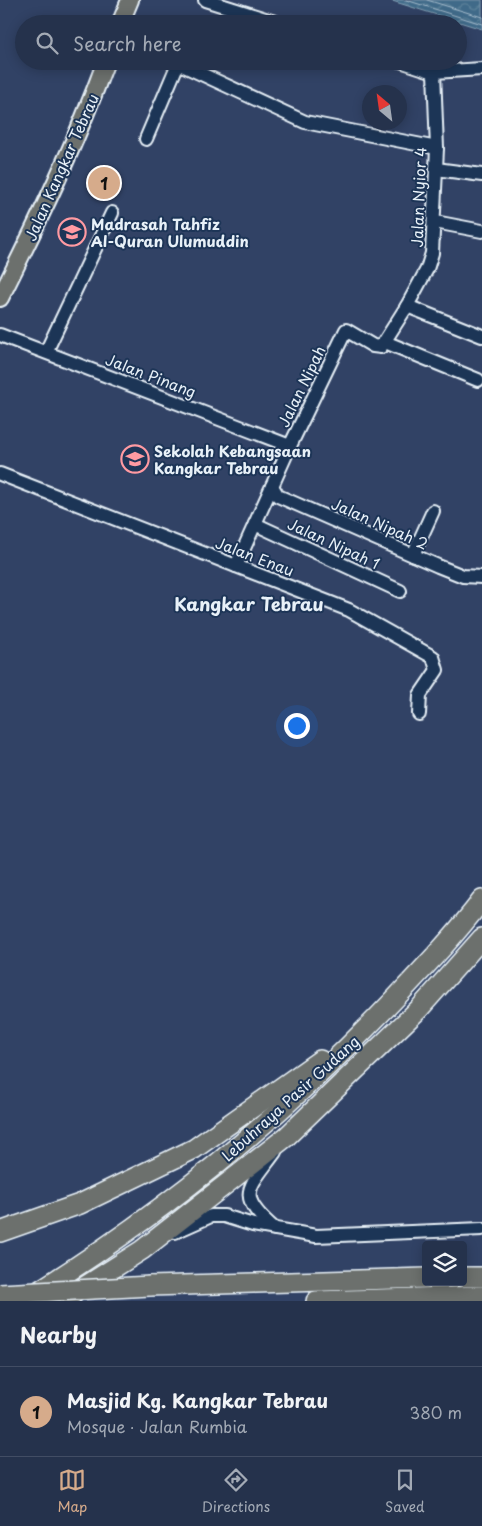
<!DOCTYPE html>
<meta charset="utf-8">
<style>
:root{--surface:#25324c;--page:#313e56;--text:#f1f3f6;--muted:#a3aab5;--line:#424d64;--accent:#d6ab8b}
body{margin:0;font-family:"Playpen Sans",sans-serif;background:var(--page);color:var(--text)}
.controls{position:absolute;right:15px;bottom:15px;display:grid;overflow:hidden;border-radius:5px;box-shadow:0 2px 12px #0003}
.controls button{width:45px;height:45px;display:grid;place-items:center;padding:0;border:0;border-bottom:1px solid var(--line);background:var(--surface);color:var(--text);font:25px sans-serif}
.compass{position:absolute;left:362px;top:85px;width:45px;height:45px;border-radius:50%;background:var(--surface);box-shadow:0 2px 12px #0003;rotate:331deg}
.you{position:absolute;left:296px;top:725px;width:18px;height:18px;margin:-12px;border:4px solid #fff;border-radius:50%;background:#1a73e8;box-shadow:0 0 0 8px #1a73e833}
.badge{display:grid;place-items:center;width:32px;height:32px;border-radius:50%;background:var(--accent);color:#111;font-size:16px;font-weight:700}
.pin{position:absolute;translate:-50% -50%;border:2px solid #fff;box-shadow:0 1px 5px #0006}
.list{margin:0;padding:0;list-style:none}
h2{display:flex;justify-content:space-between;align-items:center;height:65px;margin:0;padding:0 20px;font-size:21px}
h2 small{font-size:16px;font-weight:400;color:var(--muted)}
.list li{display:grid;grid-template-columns:32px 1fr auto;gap:15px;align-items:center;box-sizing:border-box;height:90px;padding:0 20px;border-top:1px solid var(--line)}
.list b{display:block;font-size:19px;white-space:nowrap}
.list p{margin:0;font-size:16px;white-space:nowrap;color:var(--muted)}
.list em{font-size:16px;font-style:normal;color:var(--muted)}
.icon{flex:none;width:28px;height:28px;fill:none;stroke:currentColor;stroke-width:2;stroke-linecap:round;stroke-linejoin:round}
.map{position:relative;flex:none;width:482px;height:1301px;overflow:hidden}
.search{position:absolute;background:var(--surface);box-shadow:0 2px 12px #0003;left:15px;right:15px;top:15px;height:55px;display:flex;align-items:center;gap:12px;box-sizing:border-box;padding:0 18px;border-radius:28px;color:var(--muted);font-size:19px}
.sheet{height:155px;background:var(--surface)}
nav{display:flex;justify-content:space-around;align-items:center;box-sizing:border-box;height:70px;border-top:1px solid var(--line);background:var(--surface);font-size:14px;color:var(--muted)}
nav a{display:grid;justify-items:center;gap:2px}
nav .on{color:var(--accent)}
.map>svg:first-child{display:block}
.water{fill:url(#water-waves);stroke:#84a1b5}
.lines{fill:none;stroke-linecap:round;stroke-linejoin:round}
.shore{stroke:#a5bbcc;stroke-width:1}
.minor-casing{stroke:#e8f1f8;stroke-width:16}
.major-casing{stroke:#e8f1f8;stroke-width:20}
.highway-casing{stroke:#e8f1f8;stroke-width:22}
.minor{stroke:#1d3557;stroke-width:12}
.major{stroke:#6c706d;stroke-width:16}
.highway{stroke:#6c706d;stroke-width:19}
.highway-bridge-casing{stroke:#e8f1f8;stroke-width:22;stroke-linecap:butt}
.highway-bridge{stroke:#6c706d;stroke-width:19}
.labels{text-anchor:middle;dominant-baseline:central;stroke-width:4;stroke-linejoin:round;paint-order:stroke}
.street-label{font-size:15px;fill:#e8f1f8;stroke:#1d3557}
.poi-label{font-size:15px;font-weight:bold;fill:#e8f1f8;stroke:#1d3557;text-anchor:start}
.quarter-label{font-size:18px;font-weight:bold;fill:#e8f1f8;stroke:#1d3557}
</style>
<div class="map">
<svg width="482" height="1301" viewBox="0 0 482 1301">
<defs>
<pattern id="water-waves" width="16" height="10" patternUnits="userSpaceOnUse" patternTransform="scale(1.25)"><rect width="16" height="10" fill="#416b89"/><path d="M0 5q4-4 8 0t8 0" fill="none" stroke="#5c819a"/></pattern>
</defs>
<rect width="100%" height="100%" fill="#314265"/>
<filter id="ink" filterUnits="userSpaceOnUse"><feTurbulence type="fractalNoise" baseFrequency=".02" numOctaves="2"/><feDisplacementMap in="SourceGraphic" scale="10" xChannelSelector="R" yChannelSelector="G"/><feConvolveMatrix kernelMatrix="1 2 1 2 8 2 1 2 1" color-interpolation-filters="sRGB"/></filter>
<g filter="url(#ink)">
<polygon class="water" points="389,0 482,0 482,29"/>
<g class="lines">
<g class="shore">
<polyline points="406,0 482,24"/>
<polyline points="427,0 482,17"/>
</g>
<g class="minor-casing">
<g id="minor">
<polyline points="205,0 281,24"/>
<polyline points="400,61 434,72 482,69"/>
<polyline points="180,64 305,122 437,148"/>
<polyline points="146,139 179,61"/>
<polyline points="436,169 482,175"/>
<polyline points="435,222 482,231"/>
<polyline points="407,306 482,336"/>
<polyline points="0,335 290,446"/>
<polyline points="385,342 478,380"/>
<polyline points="46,352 112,213"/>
<polyline points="0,474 349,610 433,657 437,670 420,695 419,714"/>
<polyline points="272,486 278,496 438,566 463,576 482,577"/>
<polyline points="255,524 400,591"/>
<polyline points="413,555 433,511"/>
<polyline points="236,566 290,446 346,330 373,346 381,347 407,306 427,269 432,253 437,148 434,72"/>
<path d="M 275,1229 C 235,1195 248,1189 275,1152"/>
<polyline points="175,1232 211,1216 224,1216 253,1225 316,1236 482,1229"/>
</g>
</g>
<g class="major-casing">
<g id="major">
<polyline points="120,24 130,0"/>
<path d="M 0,298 C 39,220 76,143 106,61"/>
</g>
</g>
<g class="highway-casing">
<g id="highway">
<polyline points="0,1232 80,1204 194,1149 320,1060"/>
<polyline points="463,1277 482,1277"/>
<polyline points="150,1286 426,1278"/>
<path d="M 32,1295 C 166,1212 281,1118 389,1005 C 421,971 454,937 482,900"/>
<polyline points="62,1301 142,1250 286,1137 419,1009 482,938"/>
<polyline points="316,1301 482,1296"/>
</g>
</g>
<use href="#minor" class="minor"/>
<use href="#major" class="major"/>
<use href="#highway" class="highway"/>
<g class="highway-bridge-casing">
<polyline id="highway-bridge" points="0,1294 150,1286"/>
</g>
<use href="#highway-bridge" class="highway-bridge"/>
</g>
</g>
<defs>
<g id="school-ring" transform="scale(1.4375)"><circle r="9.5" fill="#1d3557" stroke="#ff9aa2" stroke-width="1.5"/><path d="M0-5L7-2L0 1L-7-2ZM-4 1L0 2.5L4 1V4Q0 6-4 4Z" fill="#ff9aa2"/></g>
</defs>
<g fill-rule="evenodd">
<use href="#school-ring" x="72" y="232"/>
<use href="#school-ring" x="135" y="459"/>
</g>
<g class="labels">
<g class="street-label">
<text transform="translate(61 167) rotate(-66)">Jalan Kangkar Tebrau</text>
<text transform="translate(418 197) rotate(-88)">Jalan Nyior 4</text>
<text transform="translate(151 375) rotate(21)">Jalan Pinang</text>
<text transform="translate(301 386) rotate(-64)">Jalan Nipah</text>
<text transform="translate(380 523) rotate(24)">Jalan Nipah 2</text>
<text transform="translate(334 543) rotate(25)">Jalan Nipah 1</text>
<text transform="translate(255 556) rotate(21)">Jalan Enau</text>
<text transform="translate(290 1098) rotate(-42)">Lebuhraya Pasir Gudang</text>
</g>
<g class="poi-label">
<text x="91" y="223">Madrasah Tahfiz<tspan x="91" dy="17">Al-Quran Ulumuddin</tspan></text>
<text x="154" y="450">Sekolah Kebangsaan<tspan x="154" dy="17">Kangkar Tebrau</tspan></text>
</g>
<g class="quarter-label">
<text x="249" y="603">Kangkar Tebrau</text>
</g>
</g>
</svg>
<div class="controls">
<button><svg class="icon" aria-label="layers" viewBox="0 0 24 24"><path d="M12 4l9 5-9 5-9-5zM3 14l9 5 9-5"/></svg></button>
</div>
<svg class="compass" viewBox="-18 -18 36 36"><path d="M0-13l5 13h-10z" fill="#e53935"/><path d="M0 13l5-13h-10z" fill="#a3aab5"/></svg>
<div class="you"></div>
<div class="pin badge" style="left:104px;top:183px">1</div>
<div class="search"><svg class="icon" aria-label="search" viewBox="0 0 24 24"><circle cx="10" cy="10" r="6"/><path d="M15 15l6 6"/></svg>Search here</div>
</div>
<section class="sheet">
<h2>Nearby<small></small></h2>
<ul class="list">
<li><span class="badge">1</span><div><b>Masjid Kg. Kangkar Tebrau</b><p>Mosque · Jalan Rumbia</p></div><em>380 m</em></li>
</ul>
</section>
<nav>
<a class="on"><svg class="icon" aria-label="map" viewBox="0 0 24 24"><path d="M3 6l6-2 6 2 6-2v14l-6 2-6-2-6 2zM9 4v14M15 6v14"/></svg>Map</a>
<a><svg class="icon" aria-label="directions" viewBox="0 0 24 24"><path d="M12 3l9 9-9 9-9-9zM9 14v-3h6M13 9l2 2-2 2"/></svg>Directions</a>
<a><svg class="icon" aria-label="saved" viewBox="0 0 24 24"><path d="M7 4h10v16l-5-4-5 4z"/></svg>Saved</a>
</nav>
